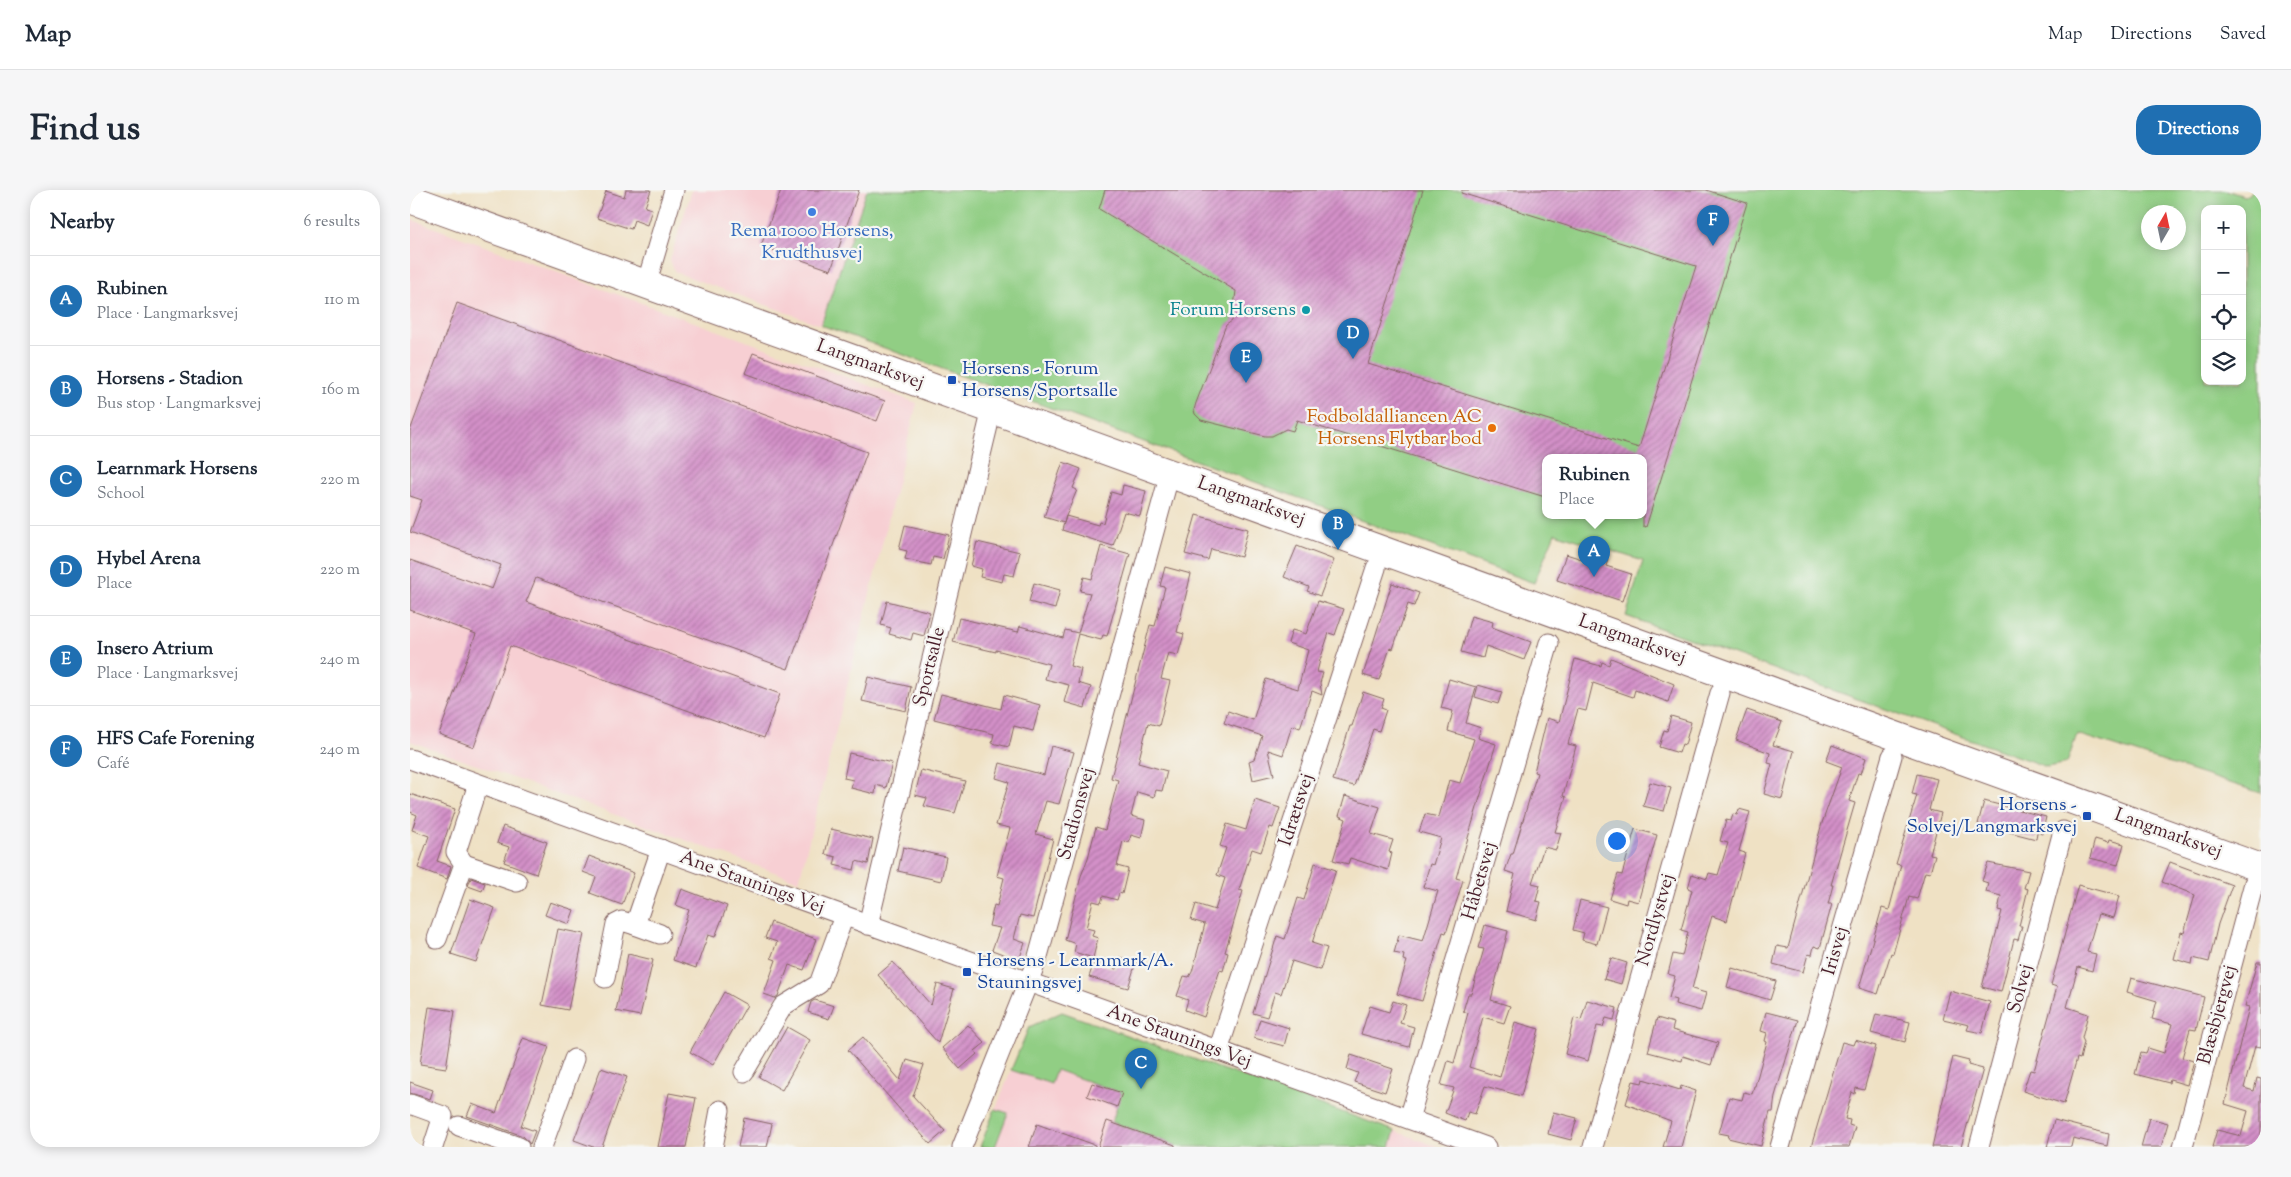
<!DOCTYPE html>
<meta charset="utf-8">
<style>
:root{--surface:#fff;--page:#f6f6f7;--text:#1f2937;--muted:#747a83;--line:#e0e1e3;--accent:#1f6fb2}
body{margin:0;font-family:"Sorts Mill Goudy",serif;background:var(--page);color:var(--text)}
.controls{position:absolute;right:15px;top:15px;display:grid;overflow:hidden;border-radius:10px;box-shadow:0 2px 12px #0003}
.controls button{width:45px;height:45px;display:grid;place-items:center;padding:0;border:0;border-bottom:1px solid var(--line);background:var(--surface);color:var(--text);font:25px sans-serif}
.compass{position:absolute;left:1731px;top:15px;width:45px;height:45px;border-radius:50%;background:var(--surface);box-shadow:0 2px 12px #0003;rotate:9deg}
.you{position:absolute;left:1206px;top:650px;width:18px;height:18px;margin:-12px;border:4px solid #fff;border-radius:50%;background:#1a73e8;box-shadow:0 0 0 8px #1a73e833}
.badge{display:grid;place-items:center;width:32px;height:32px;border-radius:50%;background:var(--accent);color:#fff;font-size:16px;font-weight:700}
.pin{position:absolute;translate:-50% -41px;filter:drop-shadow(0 1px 2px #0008)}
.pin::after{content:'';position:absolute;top:26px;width:18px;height:15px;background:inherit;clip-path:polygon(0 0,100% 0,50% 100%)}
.popup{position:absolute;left:1132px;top:264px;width:105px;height:65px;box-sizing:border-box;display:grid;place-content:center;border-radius:10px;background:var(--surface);filter:drop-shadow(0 1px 4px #0005);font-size:16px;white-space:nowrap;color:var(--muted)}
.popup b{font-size:19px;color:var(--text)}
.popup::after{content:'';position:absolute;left:50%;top:100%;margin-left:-10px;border:10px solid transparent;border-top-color:var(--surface)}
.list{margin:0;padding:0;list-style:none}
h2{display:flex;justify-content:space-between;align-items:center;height:65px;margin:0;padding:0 20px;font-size:21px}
h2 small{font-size:16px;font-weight:400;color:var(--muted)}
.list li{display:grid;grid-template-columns:32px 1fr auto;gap:15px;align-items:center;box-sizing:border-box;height:90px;padding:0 20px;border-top:1px solid var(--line)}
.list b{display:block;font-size:19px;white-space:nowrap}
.list p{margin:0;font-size:16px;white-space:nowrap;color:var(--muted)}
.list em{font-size:16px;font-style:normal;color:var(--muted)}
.icon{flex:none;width:28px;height:28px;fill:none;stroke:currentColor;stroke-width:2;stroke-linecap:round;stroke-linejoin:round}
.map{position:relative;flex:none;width:1851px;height:957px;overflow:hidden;border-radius:20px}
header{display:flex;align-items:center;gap:30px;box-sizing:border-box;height:70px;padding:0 25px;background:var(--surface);border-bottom:1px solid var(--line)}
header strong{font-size:24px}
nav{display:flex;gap:28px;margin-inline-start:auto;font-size:18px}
.intro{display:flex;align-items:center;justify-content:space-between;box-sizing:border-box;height:120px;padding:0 30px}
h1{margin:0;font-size:35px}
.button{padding:12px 22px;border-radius:20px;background:var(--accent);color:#fff;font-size:18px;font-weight:700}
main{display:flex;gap:30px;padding:0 30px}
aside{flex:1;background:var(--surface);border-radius:20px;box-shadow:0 2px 12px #0003}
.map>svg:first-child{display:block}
.built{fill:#f7cfd3}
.grass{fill:#91ce84;stroke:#6e7658;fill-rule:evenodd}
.building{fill:url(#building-hatch)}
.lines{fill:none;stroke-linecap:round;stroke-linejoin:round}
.minor-casing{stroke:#846361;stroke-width:21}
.secondary-casing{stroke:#846361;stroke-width:30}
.minor{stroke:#fff;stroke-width:19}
.secondary{stroke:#fff;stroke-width:28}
.shop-dot{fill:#3f7fe0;stroke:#f6f6f2;stroke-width:2}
.culture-dot{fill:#0f9aa8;stroke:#f6f6f2;stroke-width:2}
.transit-dot{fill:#1a4fb4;stroke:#f6f6f2;stroke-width:2}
.food-dot{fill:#e8710a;stroke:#f6f6f2;stroke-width:2}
.labels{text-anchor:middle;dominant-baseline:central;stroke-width:4.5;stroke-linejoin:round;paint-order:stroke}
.shop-label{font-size:19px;fill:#366cbe;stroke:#f6f6f2}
.culture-label{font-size:19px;fill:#0d838f;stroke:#f6f6f2;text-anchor:end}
.street-label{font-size:19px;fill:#4a1f2b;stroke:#f6f6f2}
.transit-label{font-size:19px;fill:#164399;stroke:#f6f6f2;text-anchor:start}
.food-label{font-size:19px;fill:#c56008;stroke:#f6f6f2;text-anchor:end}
</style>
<header>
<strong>Map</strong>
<nav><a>Map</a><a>Directions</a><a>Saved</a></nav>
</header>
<div class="intro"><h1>Find us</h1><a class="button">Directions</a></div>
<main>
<aside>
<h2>Nearby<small>6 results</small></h2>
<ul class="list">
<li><span class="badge">A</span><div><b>Rubinen</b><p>Place · Langmarksvej</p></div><em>110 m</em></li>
<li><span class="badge">B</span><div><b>Horsens - Stadion</b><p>Bus stop · Langmarksvej</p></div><em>160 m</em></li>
<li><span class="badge">C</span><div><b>Learnmark Horsens</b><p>School</p></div><em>220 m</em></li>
<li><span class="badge">D</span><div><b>Hybel Arena</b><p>Place</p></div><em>220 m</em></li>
<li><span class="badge">E</span><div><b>Insero Atrium</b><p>Place · Langmarksvej</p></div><em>240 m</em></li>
<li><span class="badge">F</span><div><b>HFS Cafe Forening</b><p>Café</p></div><em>240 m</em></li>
</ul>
</aside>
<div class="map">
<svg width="1851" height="957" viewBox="0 0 1851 957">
<defs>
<pattern id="building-hatch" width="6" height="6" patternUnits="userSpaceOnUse" patternTransform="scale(1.25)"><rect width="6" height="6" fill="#d390c8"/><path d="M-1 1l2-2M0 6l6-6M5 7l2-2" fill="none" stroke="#ad75a3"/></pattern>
</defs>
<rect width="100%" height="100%" fill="#f6f6f2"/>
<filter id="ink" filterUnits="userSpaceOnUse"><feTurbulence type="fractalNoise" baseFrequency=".02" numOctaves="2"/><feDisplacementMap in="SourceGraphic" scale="10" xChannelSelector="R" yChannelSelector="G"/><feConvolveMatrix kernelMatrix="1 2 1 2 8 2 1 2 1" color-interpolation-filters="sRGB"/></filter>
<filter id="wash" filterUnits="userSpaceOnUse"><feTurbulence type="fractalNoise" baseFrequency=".0096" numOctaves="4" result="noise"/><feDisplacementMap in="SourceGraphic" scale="20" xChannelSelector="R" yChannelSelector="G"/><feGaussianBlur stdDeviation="1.12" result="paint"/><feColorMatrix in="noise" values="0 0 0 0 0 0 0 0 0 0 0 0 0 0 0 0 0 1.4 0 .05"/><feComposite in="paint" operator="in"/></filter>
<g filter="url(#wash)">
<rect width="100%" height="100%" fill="#efe1c4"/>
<g class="built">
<polygon points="282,0 457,0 411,135 265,82 260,70"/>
<polygon points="0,29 507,213 389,691 0,551"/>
<polygon points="652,822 1029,957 570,957 619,837"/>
</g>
<g class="grass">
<path d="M 457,0 L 1816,0 L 1834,6 L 1840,4 L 1842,0 L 1851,0 L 1851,603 L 1667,544 L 1657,573 L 1637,577 L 1216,426 L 1233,371 L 1145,343 L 1124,393 L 411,135 ZM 1795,19 L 1832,19 L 1832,191 L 1795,191 ZM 1738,22 L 1768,22 L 1768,52 L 1738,52 ZM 1135,268 L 1233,268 L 1233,326 L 1135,326 Z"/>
<polygon points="652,822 985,941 980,957 770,957 702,932 711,903 646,880 641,894 601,880 619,837"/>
<polygon points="585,919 598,923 585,957 570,957"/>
</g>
<g id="blocks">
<g class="building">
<polygon points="216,0 241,0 235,17 242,19 237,35 224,30 221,39 187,28 196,1 214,7"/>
<polygon points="371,0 449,0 421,80 351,56"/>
<polygon points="695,0 1013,0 958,174 1229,258 1286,76 1051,3 1052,0 1296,0 1337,13 1236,337 1233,336 1233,268 1135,268 1135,307 887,230 883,241 876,239 862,246 855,246 791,230 785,224 784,220 786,213 816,135 822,131 826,101 689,19"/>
<polygon points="47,113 457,262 378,479 126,388 116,412 370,504 354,548 100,456 64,557 29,544 66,444 0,420 0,370 82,399 91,375 0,342 12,310 0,306 0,241"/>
<polygon points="343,163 475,211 467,231 335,183"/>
<polygon points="653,272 671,279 663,298 667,300 656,326 688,335 689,332 693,333 701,302 711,305 713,295 736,301 730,326 714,322 703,356 652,340 656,326 654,333 634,327"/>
<polygon points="786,325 838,339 831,367 801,359 798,370 775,364"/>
<polygon points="495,335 539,345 533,369 523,367 521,375 495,369 497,361 489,359"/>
<polygon points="567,352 610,362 604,386 594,384 592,392 570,387 572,379 561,376"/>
<polygon points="691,356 720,364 697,446 693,445 691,450 668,444 660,476 671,479 668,493 681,497 675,518 654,512 659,495 635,489 639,474 586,460 586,462 543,452 549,428 608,442 610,436 653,448 655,440 668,443 680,403 670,401 674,387 682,389"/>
<polygon points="887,356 924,370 910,406 897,401 899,397 874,387"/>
<polygon points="1156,364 1181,372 1183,364 1198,369 1196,376 1221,384 1212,411 1147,390"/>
<polygon points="755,377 781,384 767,442 774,444 768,465 758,463 751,489 760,491 749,536 738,533 728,573 757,581 752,601 746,600 744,607 727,602 721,626 735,630 731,648 721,645 719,652 713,651 707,676 718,679 712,704 709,703 707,710 693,706 691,713 683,711 676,738 684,740 682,746 688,748 683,768 664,762 666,754 655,750 671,686 678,668 686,637 695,640 708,590 701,588 740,435 745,436 755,397 750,396"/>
<polygon points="624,393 650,400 645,419 619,412"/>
<polygon points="982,393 1009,403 1004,416 998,414 983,459 980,458 969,490 953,485"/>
<polygon points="477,411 520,422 514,446 503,443 501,450 479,444 481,438 471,435"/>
<polygon points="908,411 934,419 925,445 919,443 910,470 907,482 913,483 910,493 912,505 902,501 890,538 882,535 873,565 858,560 864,585 843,590 839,571 844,569 852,546 814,533 818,521 843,530 856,489 888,499 898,460 878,453 882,440 896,444"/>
<polygon points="1061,426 1083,432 1082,437 1121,452 1114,470 1076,456 1073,468 1051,462"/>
<polygon points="1201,468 1264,494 1258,512 1225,500 1223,507 1183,493 1176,521 1168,519 1158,554 1166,556 1153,606 1156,607 1145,642 1151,643 1146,660 1134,657 1122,693 1130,695 1126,711 1131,712 1126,730 1096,721 1105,684 1095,681 1101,664 1103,664 1127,583 1124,582 1137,528 1149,532 1165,469 1191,476 1192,472 1199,475"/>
<polygon points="458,487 501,497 496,521 452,511"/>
<polygon points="1039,489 1066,497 1056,533 1071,538 1068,548 1086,554 1046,688 1053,690 1048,707 1036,743 1033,742 1012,811 987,804 997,771 993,770 994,765 984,763 989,745 1013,751 1028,701 1013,697 1020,674 1023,675 1031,648 1009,642 1015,624 1029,627 1039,590 1050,593 1064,549 1038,541 1043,521 1031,518"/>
<polygon points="1068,495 1092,502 1088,514 1065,507"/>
<polygon points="953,502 974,509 971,518 976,520 969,541 963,539 944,596 923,590 940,536 942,536"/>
<polygon points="531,504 591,519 594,505 630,515 623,541 604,536 599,557 582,553 584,544 524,529"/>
<polygon points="1337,520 1372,532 1363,555 1384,561 1372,609 1354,604 1362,574 1358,573 1360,563 1326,550"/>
<polygon points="1261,526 1281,532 1275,555 1272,554 1269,563 1249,557 1254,540 1257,541"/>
<polygon points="1422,555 1456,568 1451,584 1448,583 1439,611 1445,613 1421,695 1423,695 1418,714 1422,714 1410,758 1404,756 1402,765 1398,764 1393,782 1363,774 1367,756 1378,758 1412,633 1432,577 1416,571"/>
<polygon points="641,556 664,562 649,614 636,611 626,644 643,649 623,728 610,725 604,749 615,753 609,770 582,760 590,738 579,736 584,715 587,716 594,688 587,686 600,638 586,635 599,592 586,588 590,573 634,585"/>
<polygon points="439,563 482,573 476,598 466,595 465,604 441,598 443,590 434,588"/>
<polygon points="511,580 555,591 545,623 514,616 517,608 505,605"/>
<polygon points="1507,584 1527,589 1519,620 1531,623 1520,664 1525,665 1520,683 1515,682 1507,709 1499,707 1483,764 1481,763 1468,804 1449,798 1472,718 1479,720 1491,675 1486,674 1507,605 1502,604"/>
<polygon points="1240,592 1261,598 1254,621 1233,616"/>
<polygon points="0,604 45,619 27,671 41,676 37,689 8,678 19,646 2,640 7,625 0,622"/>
<polygon points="935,606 970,617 961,644 983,650 979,662 982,663 978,680 940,668 938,674 923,670 936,629 929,626"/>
<polygon points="845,610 870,618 863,638 860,637 851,662 842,659 829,700 833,701 815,762 818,763 813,781 810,780 794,827 775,820 778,810 767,806 774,786 779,787 782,782 795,734 781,730 786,714 805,720 815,688 807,685 816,658 810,656 817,634 836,640"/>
<polygon points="1574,611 1636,627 1632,644 1627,642 1626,649 1568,634"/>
<polygon points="1329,619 1340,622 1329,661 1335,663 1317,731 1302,726 1294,752 1282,799 1296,803 1291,821 1265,814 1266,810 1259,808 1265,786 1258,784 1263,764 1272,766 1278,742 1271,740 1282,700 1278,698 1282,684 1297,689 1299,683 1308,685 1318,653 1310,651 1316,630 1321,631 1323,624 1327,625"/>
<polygon points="93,636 137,652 126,684 94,672 99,657 87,653"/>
<polygon points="421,639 463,649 458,674 446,671 444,680 424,675 426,667 415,664"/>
<polygon points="1225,639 1247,645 1228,712 1217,709 1216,714 1200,709 1208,684 1212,685"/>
<polygon points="1685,649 1698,653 1699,650 1714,654 1708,675 1680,668"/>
<polygon points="493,657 536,667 531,691 488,681"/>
<polygon points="179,666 224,683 212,715 180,703 186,687 173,682"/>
<polygon points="1760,672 1822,695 1808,734 1799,772 1783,768 1782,774 1764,769 1771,742 1774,743 1785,705 1752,692"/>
<polygon points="905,673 926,680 902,753 917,758 910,780 882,771 871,804 865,802 857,827 843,823 867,746 875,749 888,708 894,710"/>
<polygon points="1578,673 1619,681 1614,698 1618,699 1609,736 1612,736 1608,750 1604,749 1591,802 1572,797 1592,721 1588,720 1591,706 1576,702 1578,693 1572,691"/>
<polygon points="61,688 75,693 72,701 58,696"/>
<polygon points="1668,695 1709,706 1703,728 1688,724 1677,762 1686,764 1682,781 1668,777 1657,817 1678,824 1672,848 1674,852 1670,869 1667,868 1654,914 1613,901 1620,880 1624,881 1637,833 1647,797 1641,795"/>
<polygon points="272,699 317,716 305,747 298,745 286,778 263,770 279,720 266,715"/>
<polygon points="60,709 85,718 66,772 41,764"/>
<polygon points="1170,710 1197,717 1187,754 1172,750 1174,743 1163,740"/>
<polygon points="140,712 164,720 159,734 135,725"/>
<polygon points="361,732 406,749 394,780 379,775 368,806 365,808 354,804 366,770 361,768 367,752 355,748"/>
<polygon points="1075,735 1098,741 1081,810 1100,816 1094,833 1073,827 1059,877 1090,887 1105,832 1129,839 1111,906 1075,896 1065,924 1058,922 1055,931 1035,923 1044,898 1031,895 1038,871 1044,873 1058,823 1053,821 1058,804 1061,804 1074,759 1068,758"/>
<polygon points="148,739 174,744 158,820 132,815"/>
<polygon points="218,764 243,770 230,826 206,821"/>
<polygon points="709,767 726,772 718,798 679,787 684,772 706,779"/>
<polygon points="1201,768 1217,773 1211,794 1194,789"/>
<polygon points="483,772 521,815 527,794 544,799 528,853 468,785"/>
<polygon points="1847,772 1851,772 1851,857 1845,856 1834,898 1844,901 1847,888 1851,889 1851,957 1802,957 1807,940 1831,946 1838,921 1815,914 1839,817 1835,816"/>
<polygon points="1322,778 1366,791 1360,810 1317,797"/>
<polygon points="1721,788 1794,807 1786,840 1780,839 1772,868 1784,871 1777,895 1760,890 1759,893 1725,884 1731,862 1736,863 1738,858 1754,863 1762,834 1742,829 1747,811 1717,802"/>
<polygon points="1540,801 1580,812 1572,843 1557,840 1559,835 1533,829"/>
<polygon points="314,802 337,815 303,875 280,862"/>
<polygon points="405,810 424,816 419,829 398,822 401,812"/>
<polygon points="1177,810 1207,818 1204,830 1196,828 1193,837 1187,836 1178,871 1155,864 1164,828 1171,830"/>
<polygon points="983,811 996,815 990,833 1004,837 999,857 951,844 960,816 979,822"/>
<polygon points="19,817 45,821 36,878 10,874"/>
<polygon points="1356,822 1388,830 1365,906 1363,922 1360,922 1351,956 1318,948 1319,945 1309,943 1319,907 1332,910 1334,902 1342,904 1344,896 1345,896 1357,852 1355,851 1357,843 1351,841"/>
<polygon points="1466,824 1500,832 1495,852 1461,843"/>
<polygon points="1247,828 1264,833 1262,840 1308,853 1301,875 1273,866 1272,871 1238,862"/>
<polygon points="850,829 879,838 874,856 844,848"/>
<polygon points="558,835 575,853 565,861 567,864 550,879 532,858"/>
<polygon points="377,837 400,850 372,900 349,887"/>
<polygon points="453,847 490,890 497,870 514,875 503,906 535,941 520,954 438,860"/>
<polygon points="113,848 139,857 111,936 125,941 120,954 113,946 57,926 62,914 86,923"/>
<polygon points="1445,850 1466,856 1454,900 1446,898 1445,904 1442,902 1435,929 1440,930 1439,935 1445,937 1439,957 1401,957 1432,852 1443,855"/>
<polygon points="941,865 983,879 975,902 944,892 948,883 937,879"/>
<polygon points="1543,867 1559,871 1558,875 1573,879 1551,957 1522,957"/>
<polygon points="191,878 217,887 192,957 183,957 164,950"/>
<polygon points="1233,889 1270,900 1271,896 1286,901 1271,957 1253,957 1261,931 1216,914 1223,891 1232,893"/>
<polygon points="0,892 23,900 20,909 0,903"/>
<polygon points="682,893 712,903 707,917 677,906"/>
<polygon points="259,903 286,908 276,957 248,957"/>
<polygon points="1143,922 1167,928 1161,950 1138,944"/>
<polygon points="334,928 362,934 357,957 328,957"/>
<polygon points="1739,928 1758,933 1751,957 1731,957"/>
<polygon points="1644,930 1699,944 1697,956 1663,948 1661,957 1637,957"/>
<polygon points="697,931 765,955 765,957 688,957"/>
<polygon points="627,934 685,955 685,957 619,957"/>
</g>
</g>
</g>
<g filter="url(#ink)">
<use href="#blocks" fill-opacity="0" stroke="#846361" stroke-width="1"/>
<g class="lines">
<g class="minor-casing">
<g id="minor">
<polyline points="236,95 264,0"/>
<polyline points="0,569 1076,957"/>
<polyline points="54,674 107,692"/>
<polyline points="225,735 250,744"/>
<polyline points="458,735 582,219"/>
<polyline points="27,749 54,674 46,662 68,594"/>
<polyline points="195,788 206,734 212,731 225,735 251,659"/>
<polyline points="808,861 966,378"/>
<polyline points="334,882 373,816 409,794 434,726"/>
<polyline points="0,914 33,926 23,957"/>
<polyline points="999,929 1139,453"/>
<polyline points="49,936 109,957"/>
<polyline points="132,957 164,869"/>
<polyline points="303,957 310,920"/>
<polyline points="552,957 627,770 760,283"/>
<polyline points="1183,957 1310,503"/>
<polyline points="1370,957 1482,566"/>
<polyline points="1569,957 1653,641"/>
<polyline points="1773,957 1844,693"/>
</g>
</g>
<g class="secondary-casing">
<polyline id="secondary" points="0,9 1851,678"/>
</g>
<use href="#minor" class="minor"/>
<use href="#secondary" class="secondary"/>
</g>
</g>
<circle class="shop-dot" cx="402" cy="22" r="5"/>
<circle class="culture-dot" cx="896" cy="120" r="5"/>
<g class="transit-dot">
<rect x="537" y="185" width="10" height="10" rx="2.5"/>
<rect x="1672" y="621" width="10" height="10" rx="2.5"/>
<rect x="552" y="777" width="10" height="10" rx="2.5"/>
</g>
<circle class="food-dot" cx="1082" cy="238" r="5"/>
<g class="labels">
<g class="shop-label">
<text x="402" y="41">Rema 1000 Horsens,<tspan x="402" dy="22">Krudthusvej</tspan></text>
</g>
<g class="culture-label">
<text x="886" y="120">Forum Horsens</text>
</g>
<g class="street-label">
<text transform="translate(460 175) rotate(20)">Langmarksvej</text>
<text transform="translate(841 312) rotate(20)">Langmarksvej</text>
<text transform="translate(1222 450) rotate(20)">Langmarksvej</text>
<text transform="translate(520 477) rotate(-76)">Sportsalle</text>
<text transform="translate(887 620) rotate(-72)">Idrætsvej</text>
<text transform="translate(667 624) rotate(-75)">Stadionsvej</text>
<text transform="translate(1758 644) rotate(20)">Langmarksvej</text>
<text transform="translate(1070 691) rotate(-74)">Håbetsvej</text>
<text transform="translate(342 693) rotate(20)">Ane Staunings Vej</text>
<text transform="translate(1246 730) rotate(-74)">Nordlystvej</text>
<text transform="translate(1426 761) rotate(-74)">Irisvej</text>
<text transform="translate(1611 799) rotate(-75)">Solvej</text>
<text transform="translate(1808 825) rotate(-75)">Blæsbjergvej</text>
<text transform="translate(769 847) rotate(20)">Ane Staunings Vej</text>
</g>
<g class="transit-label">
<text x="552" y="179">Horsens - Forum<tspan x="552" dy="22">Horsens/Sportsalle</tspan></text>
<text x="1667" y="615" text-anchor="end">Horsens -<tspan x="1667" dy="22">Solvej/Langmarksvej</tspan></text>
<text x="567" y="771">Horsens - Learnmark/A.<tspan x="567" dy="22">Stauningsvej</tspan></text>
</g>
<g class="food-label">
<text x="1072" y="227">Fodboldalliancen AC<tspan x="1072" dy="22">Horsens Flytbar bod</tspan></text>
</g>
</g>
</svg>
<div class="controls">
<button>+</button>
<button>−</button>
<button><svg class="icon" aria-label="locate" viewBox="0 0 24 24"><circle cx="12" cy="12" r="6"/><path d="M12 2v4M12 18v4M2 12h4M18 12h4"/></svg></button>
<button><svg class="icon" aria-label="layers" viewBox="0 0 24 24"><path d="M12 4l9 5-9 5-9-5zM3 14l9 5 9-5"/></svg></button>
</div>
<svg class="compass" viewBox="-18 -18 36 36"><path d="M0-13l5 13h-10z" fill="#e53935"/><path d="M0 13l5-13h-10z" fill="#747a83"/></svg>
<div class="you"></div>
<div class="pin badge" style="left:1184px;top:387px">A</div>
<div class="popup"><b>Rubinen</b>Place</div>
<div class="pin badge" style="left:928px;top:360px">B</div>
<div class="pin badge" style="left:731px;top:899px">C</div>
<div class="pin badge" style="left:943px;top:169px">D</div>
<div class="pin badge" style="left:836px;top:193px">E</div>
<div class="pin badge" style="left:1303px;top:56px">F</div>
</div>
</main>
